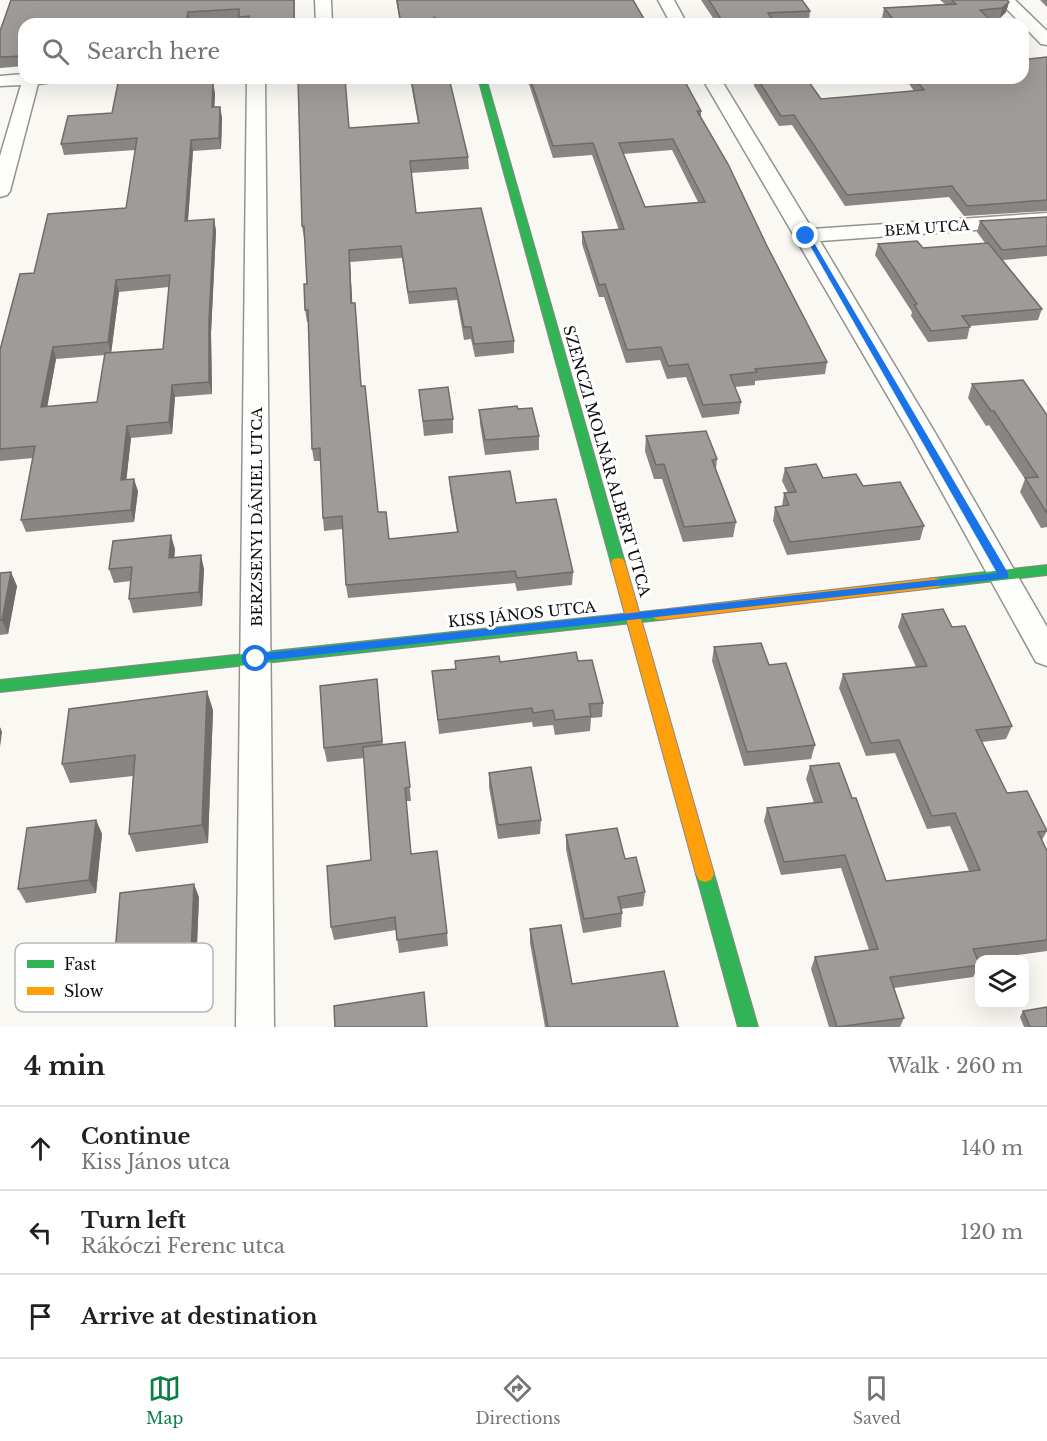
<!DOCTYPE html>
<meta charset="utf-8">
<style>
:root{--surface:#fff;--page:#f6f6f6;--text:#202124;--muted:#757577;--line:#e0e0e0;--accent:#0b8043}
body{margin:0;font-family:"Libre Baskerville",serif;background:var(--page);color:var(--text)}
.controls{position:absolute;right:18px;bottom:18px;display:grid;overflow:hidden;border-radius:12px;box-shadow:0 6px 24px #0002}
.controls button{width:54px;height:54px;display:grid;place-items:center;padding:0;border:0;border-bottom:2px solid var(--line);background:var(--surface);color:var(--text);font:30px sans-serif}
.stop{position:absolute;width:18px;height:18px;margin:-14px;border:4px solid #1a73e8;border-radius:50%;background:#fff}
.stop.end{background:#1a73e8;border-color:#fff;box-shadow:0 2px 6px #0008}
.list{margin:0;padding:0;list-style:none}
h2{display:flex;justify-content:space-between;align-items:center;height:78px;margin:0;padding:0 24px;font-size:26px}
h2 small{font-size:20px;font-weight:400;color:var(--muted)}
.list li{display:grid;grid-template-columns:39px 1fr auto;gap:18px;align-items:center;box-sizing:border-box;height:84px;padding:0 24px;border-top:2px solid var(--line)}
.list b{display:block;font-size:22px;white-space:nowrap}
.list p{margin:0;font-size:20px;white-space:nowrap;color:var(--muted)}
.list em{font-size:20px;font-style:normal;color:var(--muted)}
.icon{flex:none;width:33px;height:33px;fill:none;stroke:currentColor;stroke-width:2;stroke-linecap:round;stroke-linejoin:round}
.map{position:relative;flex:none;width:1047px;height:1027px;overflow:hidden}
.search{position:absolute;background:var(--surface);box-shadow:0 6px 24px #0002;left:18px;right:18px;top:18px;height:66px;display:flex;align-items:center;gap:15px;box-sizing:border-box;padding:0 21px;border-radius:18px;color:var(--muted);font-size:22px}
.sheet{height:330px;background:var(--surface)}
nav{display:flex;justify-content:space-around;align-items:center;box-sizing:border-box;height:84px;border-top:2px solid var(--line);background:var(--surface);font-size:16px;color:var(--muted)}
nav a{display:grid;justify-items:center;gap:3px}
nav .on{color:var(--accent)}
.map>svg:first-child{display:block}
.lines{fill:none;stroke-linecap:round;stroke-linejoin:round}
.street-casing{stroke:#949390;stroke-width:3}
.fast-casing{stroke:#8a8987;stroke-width:2}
.slow-casing{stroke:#8a8987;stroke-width:2}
.street{fill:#fefefd;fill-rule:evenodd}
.fast{fill:#30b455;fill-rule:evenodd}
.slow{fill:#ff9f0a;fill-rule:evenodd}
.wall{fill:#888583;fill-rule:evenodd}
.shaded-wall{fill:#6f6c6a}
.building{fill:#9e9b98;stroke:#6f6c6a;stroke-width:1.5;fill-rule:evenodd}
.route{fill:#1a73e8}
.labels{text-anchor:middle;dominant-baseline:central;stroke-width:6;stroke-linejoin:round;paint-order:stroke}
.far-street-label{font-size:14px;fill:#0d0d0d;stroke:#fff}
.street-label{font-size:15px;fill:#0d0d0d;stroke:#fff}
.key{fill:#fff;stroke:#b6b6b6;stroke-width:1.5}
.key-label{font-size:16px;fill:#0d0d0d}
</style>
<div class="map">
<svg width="1047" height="1027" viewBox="0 0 1047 1027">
<rect width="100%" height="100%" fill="#faf8f2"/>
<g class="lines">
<g class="street-casing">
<g id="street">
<polygon points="315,0 331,0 332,24 316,24"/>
<polygon points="658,0 674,0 687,24 671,24"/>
<polygon points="998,0 1015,0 1047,31 1047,45 1041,44"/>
<polygon points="24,74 24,78 56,78 53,82 38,84 10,191 7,195 0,197 0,156 21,85 0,86 0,76"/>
<polygon points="247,78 265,78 274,1027 236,1027"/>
<polygon points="702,78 720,78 812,229 1047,213 1047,225 820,241 937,436 1047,627 1047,666 1036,662 911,436"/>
</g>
</g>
<g class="fast-casing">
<g id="fast">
<polygon points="478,78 486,78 625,563 623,567 613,567 611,563"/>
<polygon points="1047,565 1047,575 934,588 929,587 927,583 929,579 934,578"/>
<polygon points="660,610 665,611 667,615 665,619 660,620 0,692 0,680"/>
<polygon points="705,866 711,868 714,874 758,1027 738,1027 696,874 699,868"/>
</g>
</g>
<g class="slow-casing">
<g id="slow">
<polygon points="618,558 623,559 625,563 714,874 711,880 705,882 699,880 696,874 611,563 613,559"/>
<polygon points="934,578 939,579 941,583 939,587 934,588 660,620 655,619 653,615 655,611 660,610"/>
</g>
</g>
<use href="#street" class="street"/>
<use href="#fast" class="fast"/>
<use href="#slow" class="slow"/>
</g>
<g class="wall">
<polygon points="11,0 295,0 295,24 240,24 239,19 190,22 189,24 24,24 24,66 0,68 0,31"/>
<polygon points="396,0 634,0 634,1 647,24 400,24"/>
<polygon points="701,0 802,0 810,11 809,20 774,22 775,24 717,24"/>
<polygon points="940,0 1007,0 1009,2 1006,12 1000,18 989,18 995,24 887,24 882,18 884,8 945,4"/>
<polygon points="1040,0 1047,0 1047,7"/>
<polygon points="1047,57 1047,211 964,216 949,197 845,206 792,125 779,126 754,86 754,82 752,78 806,78 821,99 914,91 905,78 1023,78 1029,59"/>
<path d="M 204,78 L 205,83 L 215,93 L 214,107 L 220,107 L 222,118 L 221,149 L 193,151 L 188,221 L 214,219 L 216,231 L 211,333 L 212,394 L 175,397 L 172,434 L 131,438 L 126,480 L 138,491 L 134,522 L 26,532 L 21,520 L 33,458 L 0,461 L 0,350 L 34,273 L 126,208 L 135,150 L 64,155 L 61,144 L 112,113 ZM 169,287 L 163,349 L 111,353 L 119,292 ZM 105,355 L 97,402 L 47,407 L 56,359 Z"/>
<polygon points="410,78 449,78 468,157 469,169 411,173 416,213 514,341 514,353 475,357 471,339 464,340 457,300 409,304 402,258 350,262 352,303 361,386 378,512 389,539 457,532 450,490 449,477 516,503 573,572 572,585 517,591 515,583 348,598 346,585 343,529 324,531 323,518 321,461 314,461 312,449 309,322 307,322 305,310 307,284 305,238 304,238 302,226 349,128 418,123"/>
<path d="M 527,78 L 679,78 L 701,111 L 701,118 L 827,362 L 825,374 L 755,381 L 755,385 L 735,387 L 741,402 L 739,414 L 702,418 L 686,377 L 667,379 L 660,360 L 626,363 L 604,297 L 599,297 L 582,244 L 582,232 L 619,230 L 592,155 L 553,158 ZM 672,150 L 698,202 L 645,207 L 623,154 Z"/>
<polygon points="1047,217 1047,256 1003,260 1042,309 1038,320 970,326 967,339 928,342 911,316 912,312 875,255 878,244 923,248 985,243 977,232 980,221"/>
<polygon points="972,384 1047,415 1047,527 1041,528 1020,492 1025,479 989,425 986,426 968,398"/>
<polygon points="419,390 453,419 453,433 424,436"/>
<polygon points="518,409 539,436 539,450 485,455 480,424 479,410"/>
<polygon points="646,436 717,459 716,469 736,522 733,537 683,542 662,479 654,479 645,451"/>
<polygon points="785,468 823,478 924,526 920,540 787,555 773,521 775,507 782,506 784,493 788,493 782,481"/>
<polygon points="175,549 174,558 204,569 202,606 133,613 129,599 131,581 114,583 109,569"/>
<polygon points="0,573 17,586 8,634 0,635"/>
<polygon points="902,614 952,627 1012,726 1006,739 982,742 1007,793 1047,831 1042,840 1047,851 1047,951 980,960 978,960 980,965 973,977 894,988 904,1018 900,1027 829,1027 811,969 815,957 869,950 841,868 781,875 764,821 767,808 814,803 806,779 810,766 852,798 886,881 969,871 950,826 927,829 895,753 866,756 839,688 843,674 916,667 898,627"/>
<polygon points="714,647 769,665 815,745 811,759 744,766 712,661"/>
<polygon points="455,661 578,661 603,703 602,717 591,718 590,731 555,735 553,725 533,727 532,722 439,734 432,671 455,669"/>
<polygon points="377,679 383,745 405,742 411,801 406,801 411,854 447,933 448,946 399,953 396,930 334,940 331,927 371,860 364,758 327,762 324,748"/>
<polygon points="213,710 208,843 136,852 129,834 133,776 70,783 62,764"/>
<polygon points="489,773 541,820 540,834 498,839 489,787"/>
<polygon points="96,820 102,834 96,893 26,903 18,889"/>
<polygon points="566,835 625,859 645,892 643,906 621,909 622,913 621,927 583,933 566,849"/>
<polygon points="199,897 196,968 120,979 114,966"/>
<polygon points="530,929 572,984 678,1027 545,1027 530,943"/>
<polygon points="1023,1011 1047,1027 1024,1027 1020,1017"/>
</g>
<g class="shaded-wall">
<polygon points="1009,2 1006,12 1000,18 1002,8"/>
<polygon points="188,12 190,22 189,24 186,24"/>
<polygon points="213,82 215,93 214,118 212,107"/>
<polygon points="220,107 222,118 221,149 219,138"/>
<polygon points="191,140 193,151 187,233 185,221"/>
<polygon points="214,219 216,231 211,333 212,394 209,382 209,321"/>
<polygon points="349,250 350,262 353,315 351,303"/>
<polygon points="116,280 119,292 111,354 108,342"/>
<polygon points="53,347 56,359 45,419 41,407"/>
<polygon points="172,385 175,397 172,434 169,422"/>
<polygon points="127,426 131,438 125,493 121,480"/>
<polygon points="134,479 138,491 134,522 131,510"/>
<polygon points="171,535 175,549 173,572 169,558"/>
<polygon points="201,555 204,569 202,606 199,592"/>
<polygon points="11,572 17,586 8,634 2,620"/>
<polygon points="207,691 213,710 208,843 202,825"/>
<polygon points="0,727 2,732 0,747"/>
<polygon points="96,820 102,834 96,893 89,880"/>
<polygon points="194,884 199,897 196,968 191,955"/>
</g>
<g class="building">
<polygon points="11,0 294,0 294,24 262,24 262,19 249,20 249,16 239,17 239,9 188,12 186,24 24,24 24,56 0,57 0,31"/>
<polygon points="397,0 633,0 647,24 447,24 434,17 435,24 401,24"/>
<polygon points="709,0 802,0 810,11 768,13 775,24 724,24"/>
<polygon points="952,0 1007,0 1009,2 1002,8 980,10 995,24 897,24 884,8 956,4"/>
<polygon points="1023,52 1029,59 1047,57 1047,200 967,206 952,186 847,195 794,115 781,116 757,78 806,78 821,99 924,90 914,78 1023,78"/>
<path d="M 119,78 L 204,78 L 204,83 L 213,82 L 212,107 L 220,107 L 219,138 L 191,140 L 185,221 L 214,219 L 209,321 L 209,382 L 172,385 L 169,422 L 127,426 L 121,480 L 134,479 L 131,510 L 21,520 L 35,446 L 0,449 L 0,350 L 20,274 L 34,273 L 48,214 L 126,208 L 137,138 L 61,144 L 68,116 L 112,113 ZM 170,275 L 163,349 L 105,353 L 97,402 L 41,407 L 53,347 L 108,342 L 116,280 Z"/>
<polygon points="298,78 345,78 349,128 419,123 411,78 449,78 468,157 410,161 416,213 481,208 514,341 474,344 471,327 464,327 456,288 408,292 401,246 349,250 351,303 355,303 361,386 365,386 378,512 386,512 389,539 458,532 449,477 510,471 516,503 556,499 573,572 517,578 515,571 346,585 342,516 323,518 320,448 312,449 308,310 305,310 304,284 307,284 304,226 302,226"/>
<path d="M 530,78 L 683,78 L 701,111 L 697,111 L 728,164 L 766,244 L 827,362 L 755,369 L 757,372 L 730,375 L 741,402 L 703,405 L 688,364 L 668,366 L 661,347 L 627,350 L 605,284 L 599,285 L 582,232 L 624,229 L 593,143 L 553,146 ZM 673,139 L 705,202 L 645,207 L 619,143 Z"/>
<polygon points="1047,217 1047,246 1002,250 980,221"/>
<polygon points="917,241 923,248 988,243 1042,309 962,316 970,327 931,331 914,305 917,304 878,244"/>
<polygon points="1023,380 1047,415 1047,513 1025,478 1038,477 994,411 991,411 972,384"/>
<polygon points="448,387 453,419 423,421 419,390"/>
<polygon points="517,406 518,409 532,408 539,436 485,440 479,410"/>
<polygon points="706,431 717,459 712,460 736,522 684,527 664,464 656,465 646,436"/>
<polygon points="816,464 823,478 856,474 863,486 900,482 924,526 790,542 775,507 789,505 784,493 796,492 785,468"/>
<polygon points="171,535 169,558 201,555 199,592 129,599 132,567 109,569 113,541"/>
<polygon points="11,572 2,620 0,620 0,573"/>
<polygon points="943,609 952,627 965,626 1012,726 976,730 1007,793 1027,791 1047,831 1038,832 1047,851 1047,940 973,949 980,965 890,977 904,1018 837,1027 815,957 878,949 845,855 784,862 767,808 822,802 810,766 839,763 852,798 856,798 886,881 980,870 955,813 932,816 899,740 871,743 843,674 927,666 902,614"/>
<polygon points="761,643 769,665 786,663 815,745 747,752 714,647"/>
<polygon points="576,652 578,661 592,660 603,703 589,704 591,716 555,720 553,710 533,713 532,708 438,720 432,671 456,669 455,661 499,656 500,662"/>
<polygon points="377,679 382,741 324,748 320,686"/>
<polygon points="207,691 202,825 129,834 135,755 62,764 69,709"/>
<polygon points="405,742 410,787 405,788 411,854 437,851 447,933 397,940 395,917 331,927 327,866 371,860 363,747"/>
<polygon points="531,767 541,820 498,825 489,773"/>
<polygon points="96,820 89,880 18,889 27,828"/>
<polygon points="617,828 625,859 636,857 645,892 618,897 622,913 584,919 566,835"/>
<polygon points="194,884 191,955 114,966 120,893"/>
<polygon points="561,925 572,984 664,971 678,1027 548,1027 530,929"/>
<polygon points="424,992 427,1027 335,1027 334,1006"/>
<polygon points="1047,1007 1047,1027 1030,1027 1023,1011"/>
</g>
<polygon class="route" points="804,235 810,236 1008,573 1008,578 252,662 251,659 256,654 997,573"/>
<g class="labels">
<g class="far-street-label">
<text transform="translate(927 228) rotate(-4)">BEM UTCA</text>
</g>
<g class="street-label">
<text transform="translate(607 461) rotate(74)">SZENCZI MOLNÁR ALBERT UTCA</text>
<text transform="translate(256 517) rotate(-90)">BERZSENYI DÁNIEL UTCA</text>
<text transform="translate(522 614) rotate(-6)">KISS JÁNOS UTCA</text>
</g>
</g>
<rect x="15" y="943" width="198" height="69" rx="9" class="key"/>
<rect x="27" y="960" width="27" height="8" fill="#30b455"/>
<rect x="27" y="987" width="27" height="8" fill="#ff9f0a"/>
<g class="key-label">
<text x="64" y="970">Fast</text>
<text x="64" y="997">Slow</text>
</g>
</svg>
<div class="controls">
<button><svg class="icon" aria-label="layers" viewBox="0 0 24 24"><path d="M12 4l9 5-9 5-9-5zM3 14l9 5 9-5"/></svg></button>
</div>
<div class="stop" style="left:256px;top:659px"></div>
<div class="stop end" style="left:806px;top:236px"></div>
<div class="search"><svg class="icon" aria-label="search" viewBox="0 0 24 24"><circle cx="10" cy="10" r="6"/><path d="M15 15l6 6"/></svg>Search here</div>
</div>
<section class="sheet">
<h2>4 min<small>Walk · 260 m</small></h2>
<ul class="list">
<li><svg class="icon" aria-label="ahead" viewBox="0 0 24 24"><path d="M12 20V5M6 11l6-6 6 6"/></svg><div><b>Continue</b><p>Kiss János utca</p></div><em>140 m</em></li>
<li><svg class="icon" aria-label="left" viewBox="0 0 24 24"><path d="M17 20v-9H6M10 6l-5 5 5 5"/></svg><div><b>Turn left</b><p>Rákóczi Ferenc utca</p></div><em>120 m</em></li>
<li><svg class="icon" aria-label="arrive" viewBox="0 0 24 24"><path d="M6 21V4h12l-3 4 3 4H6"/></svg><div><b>Arrive at destination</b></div></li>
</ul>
</section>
<nav>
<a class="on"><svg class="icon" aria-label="map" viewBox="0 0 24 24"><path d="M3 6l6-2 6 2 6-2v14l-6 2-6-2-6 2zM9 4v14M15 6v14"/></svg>Map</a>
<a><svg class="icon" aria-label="directions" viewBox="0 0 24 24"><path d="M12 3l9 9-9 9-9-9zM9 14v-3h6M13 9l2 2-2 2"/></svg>Directions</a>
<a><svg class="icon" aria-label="saved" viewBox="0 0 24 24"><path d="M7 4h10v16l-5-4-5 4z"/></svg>Saved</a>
</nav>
